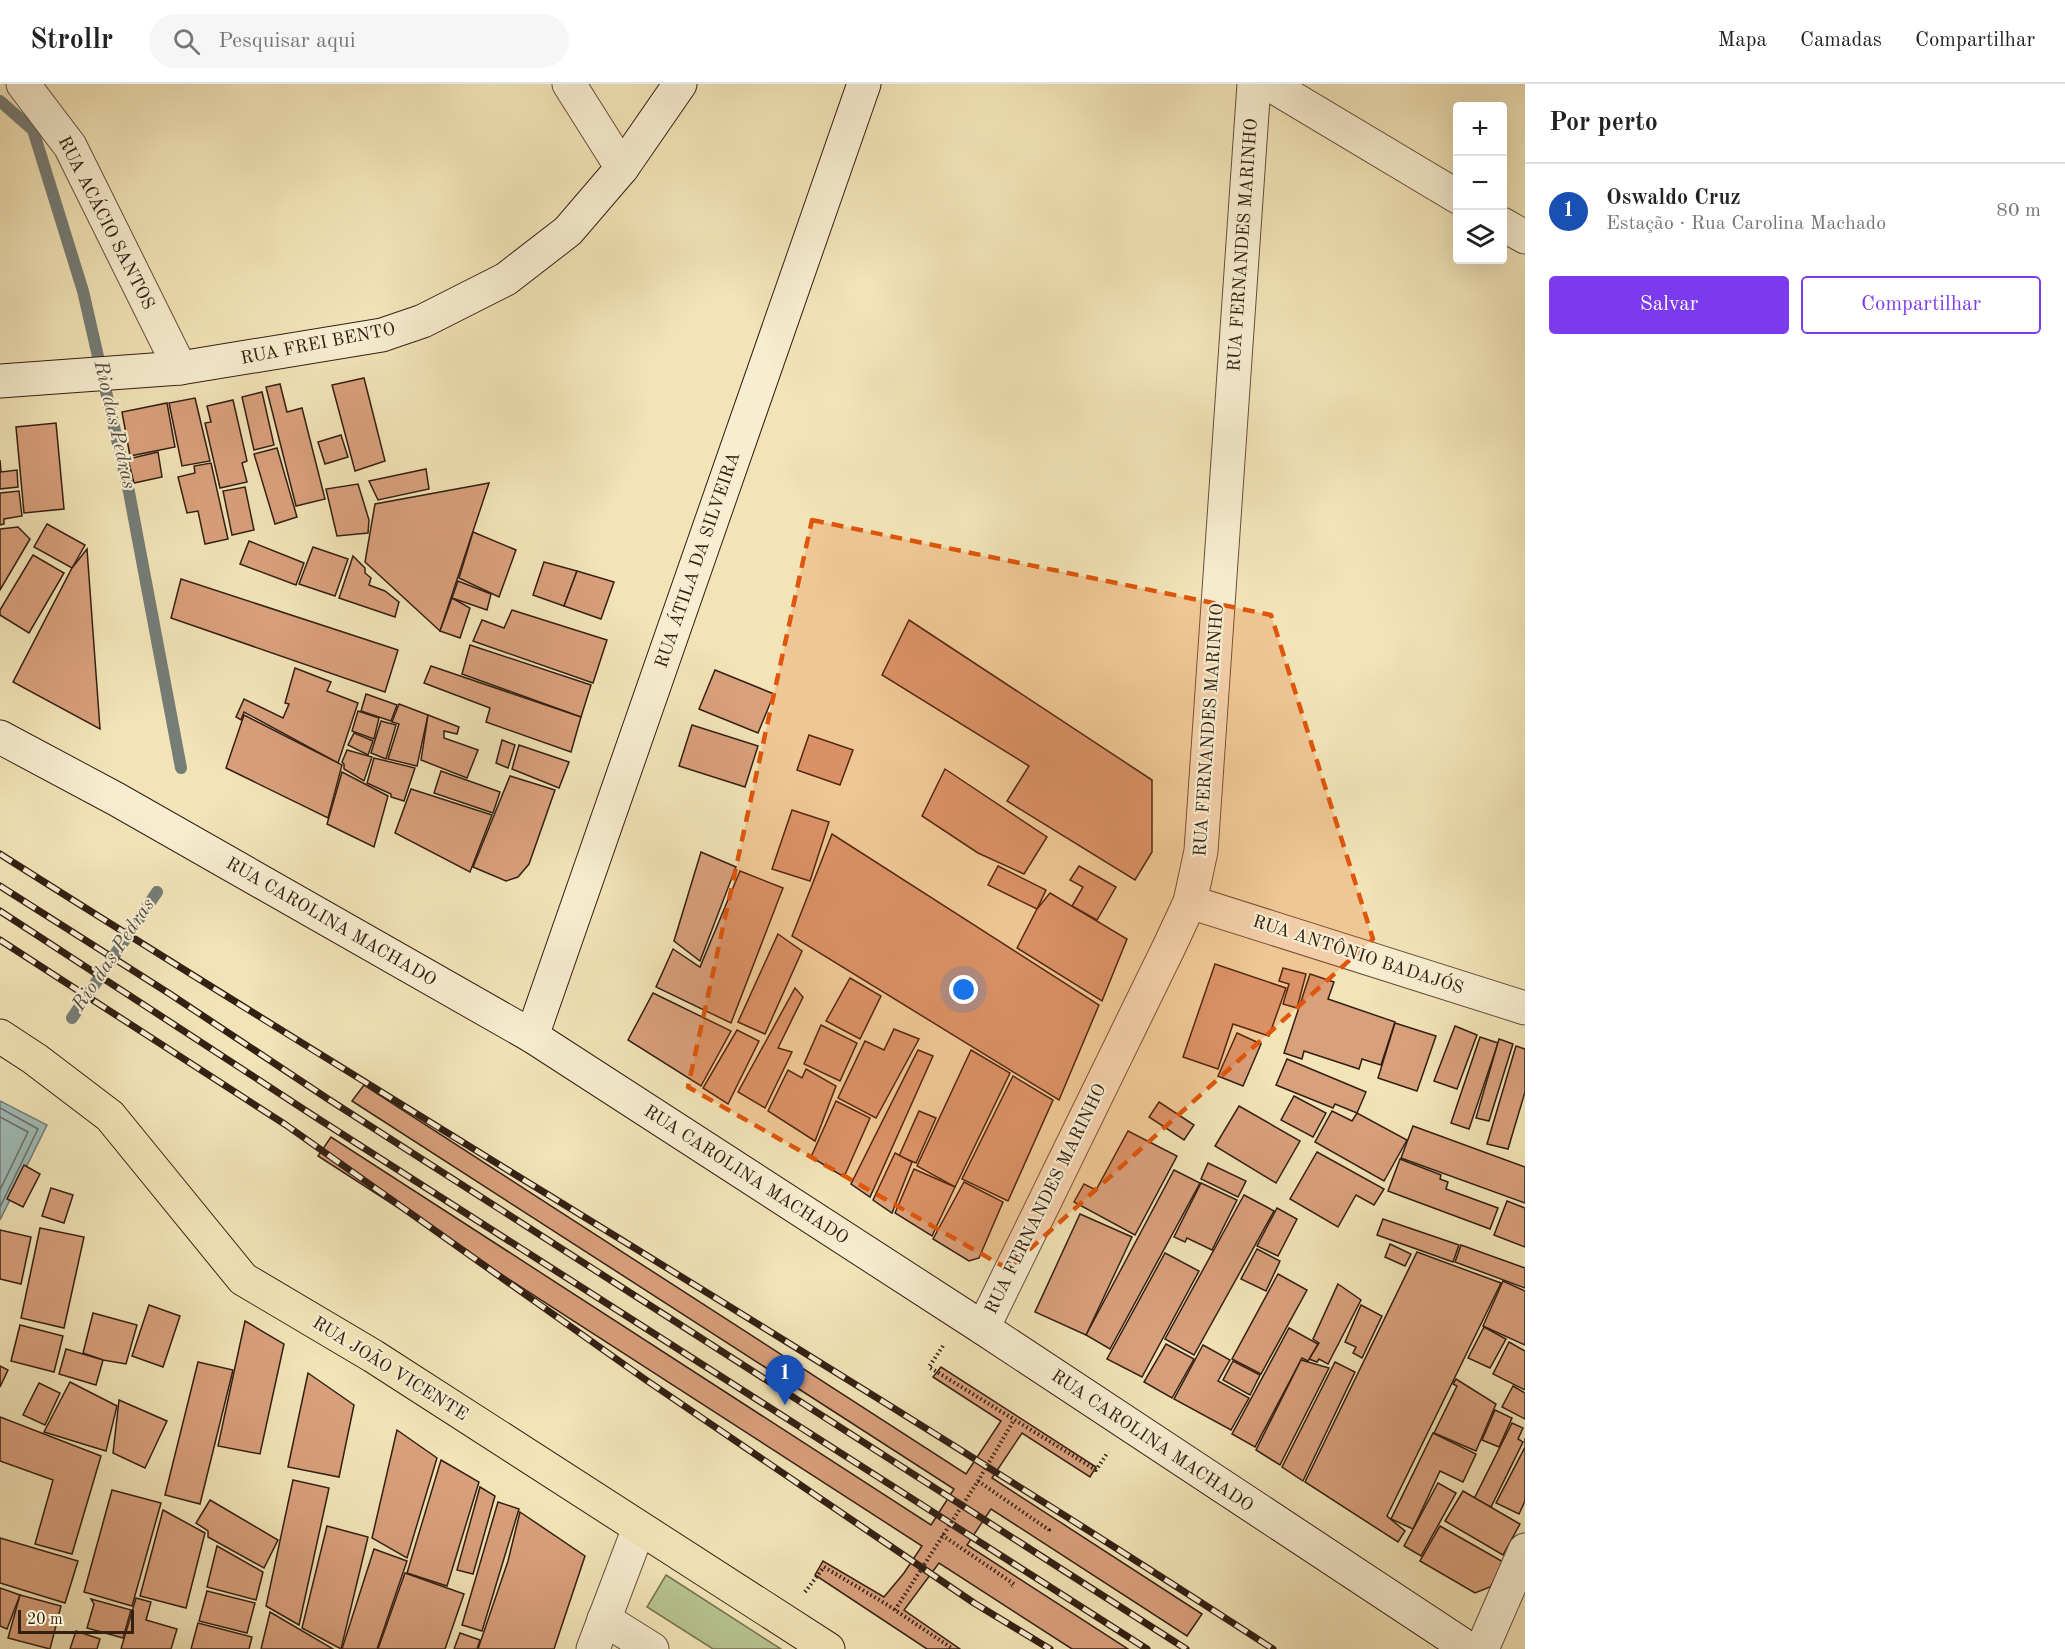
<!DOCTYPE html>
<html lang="pt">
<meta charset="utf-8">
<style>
:root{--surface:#fff;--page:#f6f6f6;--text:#222;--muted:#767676;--line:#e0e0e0;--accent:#7c3aed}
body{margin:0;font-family:"Old Standard TT",serif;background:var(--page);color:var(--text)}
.controls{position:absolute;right:18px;top:18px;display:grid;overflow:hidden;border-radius:6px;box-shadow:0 6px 24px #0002}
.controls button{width:54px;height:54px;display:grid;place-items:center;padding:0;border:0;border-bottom:2px solid var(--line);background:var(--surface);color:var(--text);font:30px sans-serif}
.scale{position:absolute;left:18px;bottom:15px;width:116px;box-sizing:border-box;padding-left:6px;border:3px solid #341f13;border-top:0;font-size:16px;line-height:21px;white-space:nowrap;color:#341f13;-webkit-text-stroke:4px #f7edd0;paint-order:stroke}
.you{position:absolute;left:964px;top:906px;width:21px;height:21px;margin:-15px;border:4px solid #fff;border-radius:50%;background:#1a73e8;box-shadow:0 0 0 9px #1a73e833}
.badge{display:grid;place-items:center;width:39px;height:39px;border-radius:50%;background:var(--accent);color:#fff;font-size:20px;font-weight:700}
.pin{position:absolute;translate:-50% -50px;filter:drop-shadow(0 2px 3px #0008)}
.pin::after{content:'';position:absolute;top:32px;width:21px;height:18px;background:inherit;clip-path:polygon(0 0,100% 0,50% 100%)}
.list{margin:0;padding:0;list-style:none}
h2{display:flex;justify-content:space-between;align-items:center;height:78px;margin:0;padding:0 24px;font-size:26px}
h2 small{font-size:20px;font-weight:400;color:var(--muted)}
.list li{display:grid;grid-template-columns:39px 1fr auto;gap:18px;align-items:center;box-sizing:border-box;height:96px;padding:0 24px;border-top:2px solid var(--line)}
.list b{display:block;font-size:22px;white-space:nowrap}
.list p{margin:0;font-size:20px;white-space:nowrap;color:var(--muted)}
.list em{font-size:20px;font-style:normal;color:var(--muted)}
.actions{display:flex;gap:12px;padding:18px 24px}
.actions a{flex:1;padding:14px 0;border:2px solid var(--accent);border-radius:6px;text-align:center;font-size:21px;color:var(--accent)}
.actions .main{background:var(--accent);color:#fff}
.icon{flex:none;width:33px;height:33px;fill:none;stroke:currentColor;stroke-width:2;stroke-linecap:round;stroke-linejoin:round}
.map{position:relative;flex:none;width:1525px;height:1565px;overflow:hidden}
header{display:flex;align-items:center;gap:36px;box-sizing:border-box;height:84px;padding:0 30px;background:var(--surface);border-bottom:2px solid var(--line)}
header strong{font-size:28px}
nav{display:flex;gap:33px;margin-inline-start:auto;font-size:21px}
.search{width:420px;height:54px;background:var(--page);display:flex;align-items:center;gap:15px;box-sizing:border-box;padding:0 21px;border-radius:33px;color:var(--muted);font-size:22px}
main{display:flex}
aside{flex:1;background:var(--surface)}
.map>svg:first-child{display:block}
.green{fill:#b8c590;stroke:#767252;stroke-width:1.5}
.water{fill:#a0bcba;stroke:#757d77;stroke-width:1.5}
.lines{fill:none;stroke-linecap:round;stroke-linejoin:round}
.shore{stroke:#6a6e66;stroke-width:1.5}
.stream{stroke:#757d77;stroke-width:12}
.building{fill:#d9a07c;stroke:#341f13;stroke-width:1.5}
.street-casing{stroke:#64503c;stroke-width:35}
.secondary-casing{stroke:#341f13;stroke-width:35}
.primary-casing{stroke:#341f13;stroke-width:35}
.path{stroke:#341f13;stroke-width:4;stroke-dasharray:1.5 3;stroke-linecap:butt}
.street{stroke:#f7edd0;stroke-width:33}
.secondary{stroke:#f7edd0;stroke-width:33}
.primary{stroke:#f2e4b7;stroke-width:33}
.rail-casing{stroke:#341f13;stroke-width:7}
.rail{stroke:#f7edd0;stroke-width:4.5;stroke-dasharray:14;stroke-linecap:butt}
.path-bridge{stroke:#341f13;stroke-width:4;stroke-dasharray:1.5 3;stroke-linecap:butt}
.marked{fill:#df560c;fill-opacity:0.2;stroke:#df560c;stroke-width:4.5;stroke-dasharray:12 8;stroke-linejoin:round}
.labels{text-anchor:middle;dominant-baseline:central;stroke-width:4.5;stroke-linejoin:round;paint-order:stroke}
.street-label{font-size:18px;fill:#341f13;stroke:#f7edd0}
.water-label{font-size:20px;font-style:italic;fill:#544e45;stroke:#f7edd0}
</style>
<header>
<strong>Strollr</strong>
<div class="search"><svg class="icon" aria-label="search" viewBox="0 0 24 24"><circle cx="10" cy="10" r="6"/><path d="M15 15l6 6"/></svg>Pesquisar aqui</div>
<nav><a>Mapa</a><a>Camadas</a><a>Compartilhar</a></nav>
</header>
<main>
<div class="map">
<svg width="1525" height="1565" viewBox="0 0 1525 1565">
<rect width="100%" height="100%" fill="#f2e4b7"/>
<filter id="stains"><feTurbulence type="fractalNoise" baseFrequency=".00333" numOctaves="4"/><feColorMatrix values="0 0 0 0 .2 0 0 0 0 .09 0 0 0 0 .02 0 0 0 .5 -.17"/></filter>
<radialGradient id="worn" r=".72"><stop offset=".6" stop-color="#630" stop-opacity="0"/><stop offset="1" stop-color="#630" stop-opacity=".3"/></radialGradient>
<polygon class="green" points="666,1491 781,1565 713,1565 647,1523"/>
<polygon class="water" points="0,1017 47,1041 0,1136"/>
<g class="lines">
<g class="shore">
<polyline points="0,1024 38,1045 0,1123"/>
<polyline points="0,1033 28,1048 0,1106"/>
</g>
<g class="stream">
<polyline points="0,17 33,46 83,207 129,408 181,684"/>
<polyline points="72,934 157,808"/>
</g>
</g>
<g class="building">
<polygon points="364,294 385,377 355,387 332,301"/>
<polygon points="280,300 287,328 302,324 325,415 296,422 266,303"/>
<polygon points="262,308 274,361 254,366 242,313"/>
<polygon points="195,314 210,377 182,382 169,319"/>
<polygon points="233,316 247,377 242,379 247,398 220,404 205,339 211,338 207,322"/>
<polygon points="167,319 175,363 130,372 122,328"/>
<polygon points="56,339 64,425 24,429 16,343"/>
<polygon points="341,351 348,373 325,380 318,358"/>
<polygon points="277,364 297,433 275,440 254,370"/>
<polygon points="158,368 162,393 134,399 128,375"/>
<polygon points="0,376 1,388 17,386 18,403 0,405"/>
<polygon points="211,379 228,455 205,460 198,427 187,429 178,393 195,389 194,382"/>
<polygon points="426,385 429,405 378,416 369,397"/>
<polygon points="489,399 440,547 365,478 375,420"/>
<polygon points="358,400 369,436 368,449 337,452 326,405"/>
<polygon points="245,403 254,446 232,451 223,407"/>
<polygon points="19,407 22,432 4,435 4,440 0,441 0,409"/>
<polygon points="47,440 85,461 72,484 34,463"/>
<polygon points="18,443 30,455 0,506 0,445"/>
<polygon points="473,448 516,466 499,513 459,494"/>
<polygon points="249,457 304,479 296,501 240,480"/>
<polygon points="313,463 348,475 335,512 299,500"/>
<polygon points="87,465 100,645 13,598 72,484"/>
<polygon points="33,471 64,489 29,549 0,531 0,526"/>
<polygon points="353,472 365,484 365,489 371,494 369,501 385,507 399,518 395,533 339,514"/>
<polygon points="544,478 577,487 564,522 533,511"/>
<polygon points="577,487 614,498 601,535 564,522"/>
<polygon points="181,495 398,566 385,608 171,534"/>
<polygon points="458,497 491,510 487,526 452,514"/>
<polygon points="452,514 470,524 460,554 440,547"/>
<polygon points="512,526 607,556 593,599 473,557 482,536 504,544"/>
<polygon points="909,536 1152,696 1152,768 1135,796 1007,717 1029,682 882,591"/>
<polygon points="470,561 591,601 581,633 462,590"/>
<polygon points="431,582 581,633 571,668 486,638 490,624 424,599"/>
<polygon points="295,584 331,598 327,607 358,619 338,679 244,628 241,636 236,633 244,615 283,634 289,620 285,619"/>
<polygon points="715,586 774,610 758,649 699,625"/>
<polygon points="366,610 397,621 391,637 361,627"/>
<polygon points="399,620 428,631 417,682 388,675 399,640 392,638"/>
<polygon points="358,627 379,634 374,655 352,647"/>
<polygon points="244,631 342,681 328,734 226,684"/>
<polygon points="428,631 459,643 457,650 444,647 444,654 478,666 467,694 421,676"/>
<polygon points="381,637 396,641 386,675 371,669"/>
<polygon points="692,641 758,662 745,703 679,682"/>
<polygon points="354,649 373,657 368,671 348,661"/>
<polygon points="809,651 853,666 840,701 797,686"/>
<polygon points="502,656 515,661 508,684 496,679"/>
<polygon points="519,661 569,678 559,704 512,685"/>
<polygon points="347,666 372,673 364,697 344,685 344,680 342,678"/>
<polygon points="374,674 415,684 404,717 391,713 391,710 367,699"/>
<polygon points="945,685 1047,753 1024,790 978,769 922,732"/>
<polygon points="441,687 500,708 493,729 434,709"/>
<polygon points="342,688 388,712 374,763 327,740"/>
<polygon points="510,692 555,706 529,780 518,793 506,797 473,783"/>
<polygon points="411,705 492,731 470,788 395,749"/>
<polygon points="792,726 829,738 810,797 772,785"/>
<polygon points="832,750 1099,921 1059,1016 792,852"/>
<polygon points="701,768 736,783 700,877 674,857"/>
<polygon points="998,782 1046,806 1037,825 988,801"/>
<polygon points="1079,782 1116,803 1097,836 1072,822 1083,803 1070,796"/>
<polygon points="740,787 783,804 731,939 656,903 673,865 700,883"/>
<polygon points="1050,809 1127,855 1102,917 1017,864 1037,825"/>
<polygon points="778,850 802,867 765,950 738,938"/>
<polygon points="1215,880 1286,904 1269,952 1233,940 1218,985 1183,973"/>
<polygon points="1283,884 1306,890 1297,924 1283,920 1289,900 1279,897"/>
<polygon points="1310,890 1334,898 1328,915 1395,938 1381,981 1362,975 1359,985 1304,967 1302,975 1284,969"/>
<polygon points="850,894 881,912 860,955 826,937"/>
<polygon points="795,904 803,913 778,964 792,968 765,1024 738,1008"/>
<polygon points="653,909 731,947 701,1002 628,956"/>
<polygon points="1395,939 1436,952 1417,1007 1378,994"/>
<polygon points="821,941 857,959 840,997 804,980"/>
<polygon points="1455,942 1477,951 1457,1005 1434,997"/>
<polygon points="894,945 919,955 876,1034 838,1014 865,957 884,966"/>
<polygon points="737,946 759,957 728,1020 703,1004"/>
<polygon points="1237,949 1261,960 1243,1002 1218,992"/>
<polygon points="1480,953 1498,959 1469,1045 1451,1039"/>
<polygon points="1499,955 1513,960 1489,1037 1476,1034"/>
<polygon points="1516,962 1525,965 1525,1008 1508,1065 1487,1060"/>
<polygon points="918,966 933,972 870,1113 851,1100"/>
<polygon points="971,966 1010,989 955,1103 917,1082"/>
<polygon points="1287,975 1366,1008 1357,1029 1335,1020 1333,1024 1276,1001"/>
<polygon points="806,985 836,1002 815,1057 768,1027 788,986 802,994"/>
<polygon points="1013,992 1053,1016 1008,1117 962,1095"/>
<polygon points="364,1001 966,1390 1001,1337 933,1293 941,1283 1096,1383 1090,1393 1022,1349 992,1394 1202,1530 1187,1552 991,1425 967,1461 1128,1565 1072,1565 939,1479 904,1526 960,1565 927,1565 815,1491 823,1477 884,1513 904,1489 922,1462 318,1072 331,1053 931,1441 954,1405 352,1017"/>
<polygon points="1294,1012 1326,1029 1313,1053 1281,1036"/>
<polygon points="836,1017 870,1034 844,1093 811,1073"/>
<polygon points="1159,1018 1194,1041 1184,1056 1149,1033"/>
<polygon points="1239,1022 1300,1057 1276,1099 1215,1062"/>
<polygon points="919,1027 936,1034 916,1079 899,1072"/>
<polygon points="1332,1027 1352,1037 1357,1029 1407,1056 1384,1097 1315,1058"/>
<polygon points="1413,1042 1525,1083 1525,1119 1401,1074"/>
<polygon points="1128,1047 1177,1072 1135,1151 1074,1118 1084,1100 1096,1106"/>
<polygon points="1317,1068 1384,1105 1374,1121 1356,1111 1338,1143 1290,1115"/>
<polygon points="895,1069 912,1078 892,1129 873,1116"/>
<polygon points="1400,1075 1441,1091 1440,1095 1448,1098 1446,1105 1498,1124 1490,1145 1388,1107"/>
<polygon points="1208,1079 1246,1097 1238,1113 1201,1095"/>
<polygon points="24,1081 40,1090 23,1123 7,1115"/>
<polygon points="914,1085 955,1103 932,1152 895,1129"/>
<polygon points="1174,1086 1200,1099 1110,1265 1086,1251"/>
<polygon points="964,1098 1003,1118 979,1174 969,1177 933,1155"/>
<polygon points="1201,1099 1237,1116 1212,1166 1187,1154 1185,1158 1174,1153"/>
<polygon points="51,1104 73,1111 64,1139 42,1132"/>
<polygon points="1244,1111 1274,1127 1194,1271 1165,1255"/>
<polygon points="1507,1117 1525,1124 1525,1163 1494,1151"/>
<polygon points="1277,1124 1297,1135 1278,1172 1257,1162"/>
<polygon points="1080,1130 1132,1153 1086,1251 1035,1228"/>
<polygon points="1383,1135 1459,1161 1453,1178 1377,1151"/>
<polygon points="40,1144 84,1153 64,1244 21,1234"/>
<polygon points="0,1146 31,1153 21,1200 0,1195"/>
<polygon points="1390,1160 1411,1170 1405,1182 1385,1173"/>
<polygon points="1461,1161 1525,1184 1525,1204 1455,1178"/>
<polygon points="1257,1165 1280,1177 1266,1207 1241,1195"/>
<polygon points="1417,1168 1501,1199 1387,1432 1405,1447 1398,1458 1305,1398"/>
<polygon points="1165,1169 1199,1187 1142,1293 1107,1275"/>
<polygon points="1278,1190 1307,1206 1261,1290 1232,1275"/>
<polygon points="1503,1197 1525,1207 1525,1261 1483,1242"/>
<polygon points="1338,1200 1361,1216 1328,1280 1319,1275 1317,1278 1309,1275 1319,1259 1313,1255"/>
<polygon points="149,1221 180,1232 163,1283 132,1272"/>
<polygon points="1361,1221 1382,1232 1362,1274 1353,1269 1356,1263 1345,1258"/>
<polygon points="93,1229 137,1241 126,1280 103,1276 83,1269"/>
<polygon points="245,1237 284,1260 260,1370 218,1362"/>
<polygon points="20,1241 63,1252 54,1288 11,1277"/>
<polygon points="1484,1243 1506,1255 1490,1284 1468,1274"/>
<polygon points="1289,1244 1318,1260 1308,1277 1302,1274 1301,1276 1255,1363 1232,1350"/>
<polygon points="1509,1258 1525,1267 1525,1306 1493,1290"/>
<polygon points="1166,1260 1194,1275 1172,1314 1144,1298"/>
<polygon points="1203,1261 1230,1276 1218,1297 1249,1314 1231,1346 1174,1315"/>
<polygon points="66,1265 103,1276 96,1301 59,1290"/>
<polygon points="1301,1276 1329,1284 1280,1381 1256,1366"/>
<polygon points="1233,1277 1260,1291 1250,1311 1223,1296"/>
<polygon points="198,1278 233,1286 200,1420 165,1411"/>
<polygon points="1335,1278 1355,1288 1303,1397 1282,1383"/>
<polygon points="0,1282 8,1286 0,1303"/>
<polygon points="308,1289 354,1321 339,1393 288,1383"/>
<polygon points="1456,1295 1496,1320 1476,1367 1434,1349 1457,1302 1453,1300"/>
<polygon points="70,1298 117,1322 106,1367 44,1348"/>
<polygon points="39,1299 60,1309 45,1341 23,1331"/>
<polygon points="1513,1302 1525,1309 1525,1335 1502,1323"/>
<polygon points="119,1316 167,1337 145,1384 113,1369"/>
<polygon points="1495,1326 1512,1334 1499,1363 1482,1356"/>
<polygon points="0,1333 101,1372 72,1470 35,1460 53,1396 0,1377"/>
<polygon points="1512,1339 1523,1344 1518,1355 1523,1358 1491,1423 1474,1415"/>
<polygon points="397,1346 437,1374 407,1474 372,1454"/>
<polygon points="1433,1349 1476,1370 1463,1398 1440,1387 1413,1445 1391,1435"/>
<polygon points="1525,1354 1525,1417 1519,1430 1496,1419 1525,1363"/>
<polygon points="441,1376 479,1398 447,1502 407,1489"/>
<polygon points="293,1396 329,1404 299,1541 266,1522"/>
<polygon points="1438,1399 1456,1409 1421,1472 1404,1462"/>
<polygon points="480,1403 495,1412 473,1490 457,1486"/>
<polygon points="112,1406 161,1419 132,1522 84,1508"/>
<polygon points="1463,1407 1520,1440 1503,1471 1445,1437"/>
<polygon points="210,1416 278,1456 264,1484 208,1453 208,1447 196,1439"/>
<polygon points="498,1418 519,1425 482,1547 462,1541"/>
<polygon points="163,1426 205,1449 186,1524 140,1512"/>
<polygon points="520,1428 585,1472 554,1565 478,1565 508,1477"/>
<polygon points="327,1442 368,1453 341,1565 302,1544"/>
<polygon points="1440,1442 1505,1479 1490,1503 1475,1509 1420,1477"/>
<polygon points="0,1454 78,1477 65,1519 0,1499"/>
<polygon points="217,1462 263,1488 256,1516 207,1503"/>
<polygon points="374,1465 407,1477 377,1565 342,1565"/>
<polygon points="405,1489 464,1510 445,1565 378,1565"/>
<polygon points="0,1504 20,1511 7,1545 0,1542"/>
<polygon points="207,1507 255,1519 247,1549 199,1537"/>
<polygon points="20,1511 61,1522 50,1565 8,1554"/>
<polygon points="136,1514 151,1518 146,1536 177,1545 171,1565 121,1565"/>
<polygon points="91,1515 131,1526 123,1554 87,1544 94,1520"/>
<polygon points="270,1528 333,1565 261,1565"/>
<polygon points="198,1539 252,1553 249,1565 191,1565"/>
<polygon points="76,1547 100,1555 97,1565 70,1565"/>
<polygon points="460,1549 480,1556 477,1565 454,1565"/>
</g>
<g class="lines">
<g class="street-casing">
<g id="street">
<polyline points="23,0 70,62 180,284"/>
<polyline points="569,0 622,84"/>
<polyline points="1269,0 1458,113"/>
<polyline points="1502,140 1525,153"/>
<polyline points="1190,818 1525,924"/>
<polyline points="983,1244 1169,863 1190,818 1201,767 1254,0"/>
<polyline points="604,1535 652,1565"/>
<polyline points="593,1565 639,1444"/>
<polyline points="1482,1565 1525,1466"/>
</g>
</g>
<g class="secondary-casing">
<g id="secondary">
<polyline points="0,297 180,284 382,251 423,237 506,195 568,147 622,84 680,0"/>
<polyline points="0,653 116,715 532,952 983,1244 1469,1565"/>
<polyline points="532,952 864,0"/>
</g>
</g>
<g class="primary-casing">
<polyline id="primary" points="0,952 35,975 110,1032 243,1195 373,1272 828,1565"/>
</g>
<g class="path">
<polyline points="943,1262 929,1283 1096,1386 1108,1368"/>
<polyline points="978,1397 1049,1446 1047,1449"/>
<polyline points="942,1451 1014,1500 1011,1502"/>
<polyline points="805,1508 824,1483 886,1520 953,1565"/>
</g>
<use href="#street" class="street"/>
<use href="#secondary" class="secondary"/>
<use href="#primary" class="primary"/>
<g class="rail-casing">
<g id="rail">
<path d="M 0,770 C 422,1038 853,1292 1273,1565"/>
<polyline points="0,802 170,910 328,1015 1186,1565"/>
<polyline points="0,827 317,1034 1147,1565"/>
<polyline points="0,856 286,1041 646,1296 974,1519 1050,1565"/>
</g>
</g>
<use href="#rail" class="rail"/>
<polyline class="path-bridge" points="895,1526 978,1397 1014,1336"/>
</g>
<path class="marked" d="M 812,436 L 1271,531 L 1373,855 L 1008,1185 L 688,1003 Z"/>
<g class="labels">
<g class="street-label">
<text transform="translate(106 139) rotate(63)">RUA ACÁCIO SANTOS</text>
<text transform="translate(1243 161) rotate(-86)">RUA FERNANDES MARINHO</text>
<text transform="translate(318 260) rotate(-11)">RUA FREI BENTO</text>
<text transform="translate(698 476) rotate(-71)">RUA ÁTILA DA SILVEIRA</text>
<text transform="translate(1209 646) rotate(-86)">RUA FERNANDES MARINHO</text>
<text transform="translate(331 838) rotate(30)">RUA CAROLINA MACHADO</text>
<text transform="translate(1358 871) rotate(18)">RUA ANTÔNIO BADAJÓS</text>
<text transform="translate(746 1091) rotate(33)">RUA CAROLINA MACHADO</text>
<text transform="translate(1046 1115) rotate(-64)">RUA FERNANDES MARINHO</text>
<text transform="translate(390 1285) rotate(32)">RUA JOÃO VICENTE</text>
<text transform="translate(1152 1357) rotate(34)">RUA CAROLINA MACHADO</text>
</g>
<g class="water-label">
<text transform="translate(114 341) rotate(77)">Rio das Pedras</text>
<text transform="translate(114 871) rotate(-56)">Rio das Pedras</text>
</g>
</g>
<rect width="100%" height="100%" filter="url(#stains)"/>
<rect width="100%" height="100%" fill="url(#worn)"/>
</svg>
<div class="controls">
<button>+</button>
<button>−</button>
<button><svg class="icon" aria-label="layers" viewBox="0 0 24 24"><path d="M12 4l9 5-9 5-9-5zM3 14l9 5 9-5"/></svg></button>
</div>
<div class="scale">20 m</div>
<div class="you"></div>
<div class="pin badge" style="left:785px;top:1321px;background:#1a4fb4">1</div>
</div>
<aside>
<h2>Por perto<small></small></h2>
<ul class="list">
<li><span class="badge" style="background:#1a4fb4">1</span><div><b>Oswaldo Cruz</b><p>Estação · Rua Carolina Machado</p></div><em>80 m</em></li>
</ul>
<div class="actions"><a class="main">Salvar</a><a>Compartilhar</a></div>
</aside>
</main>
